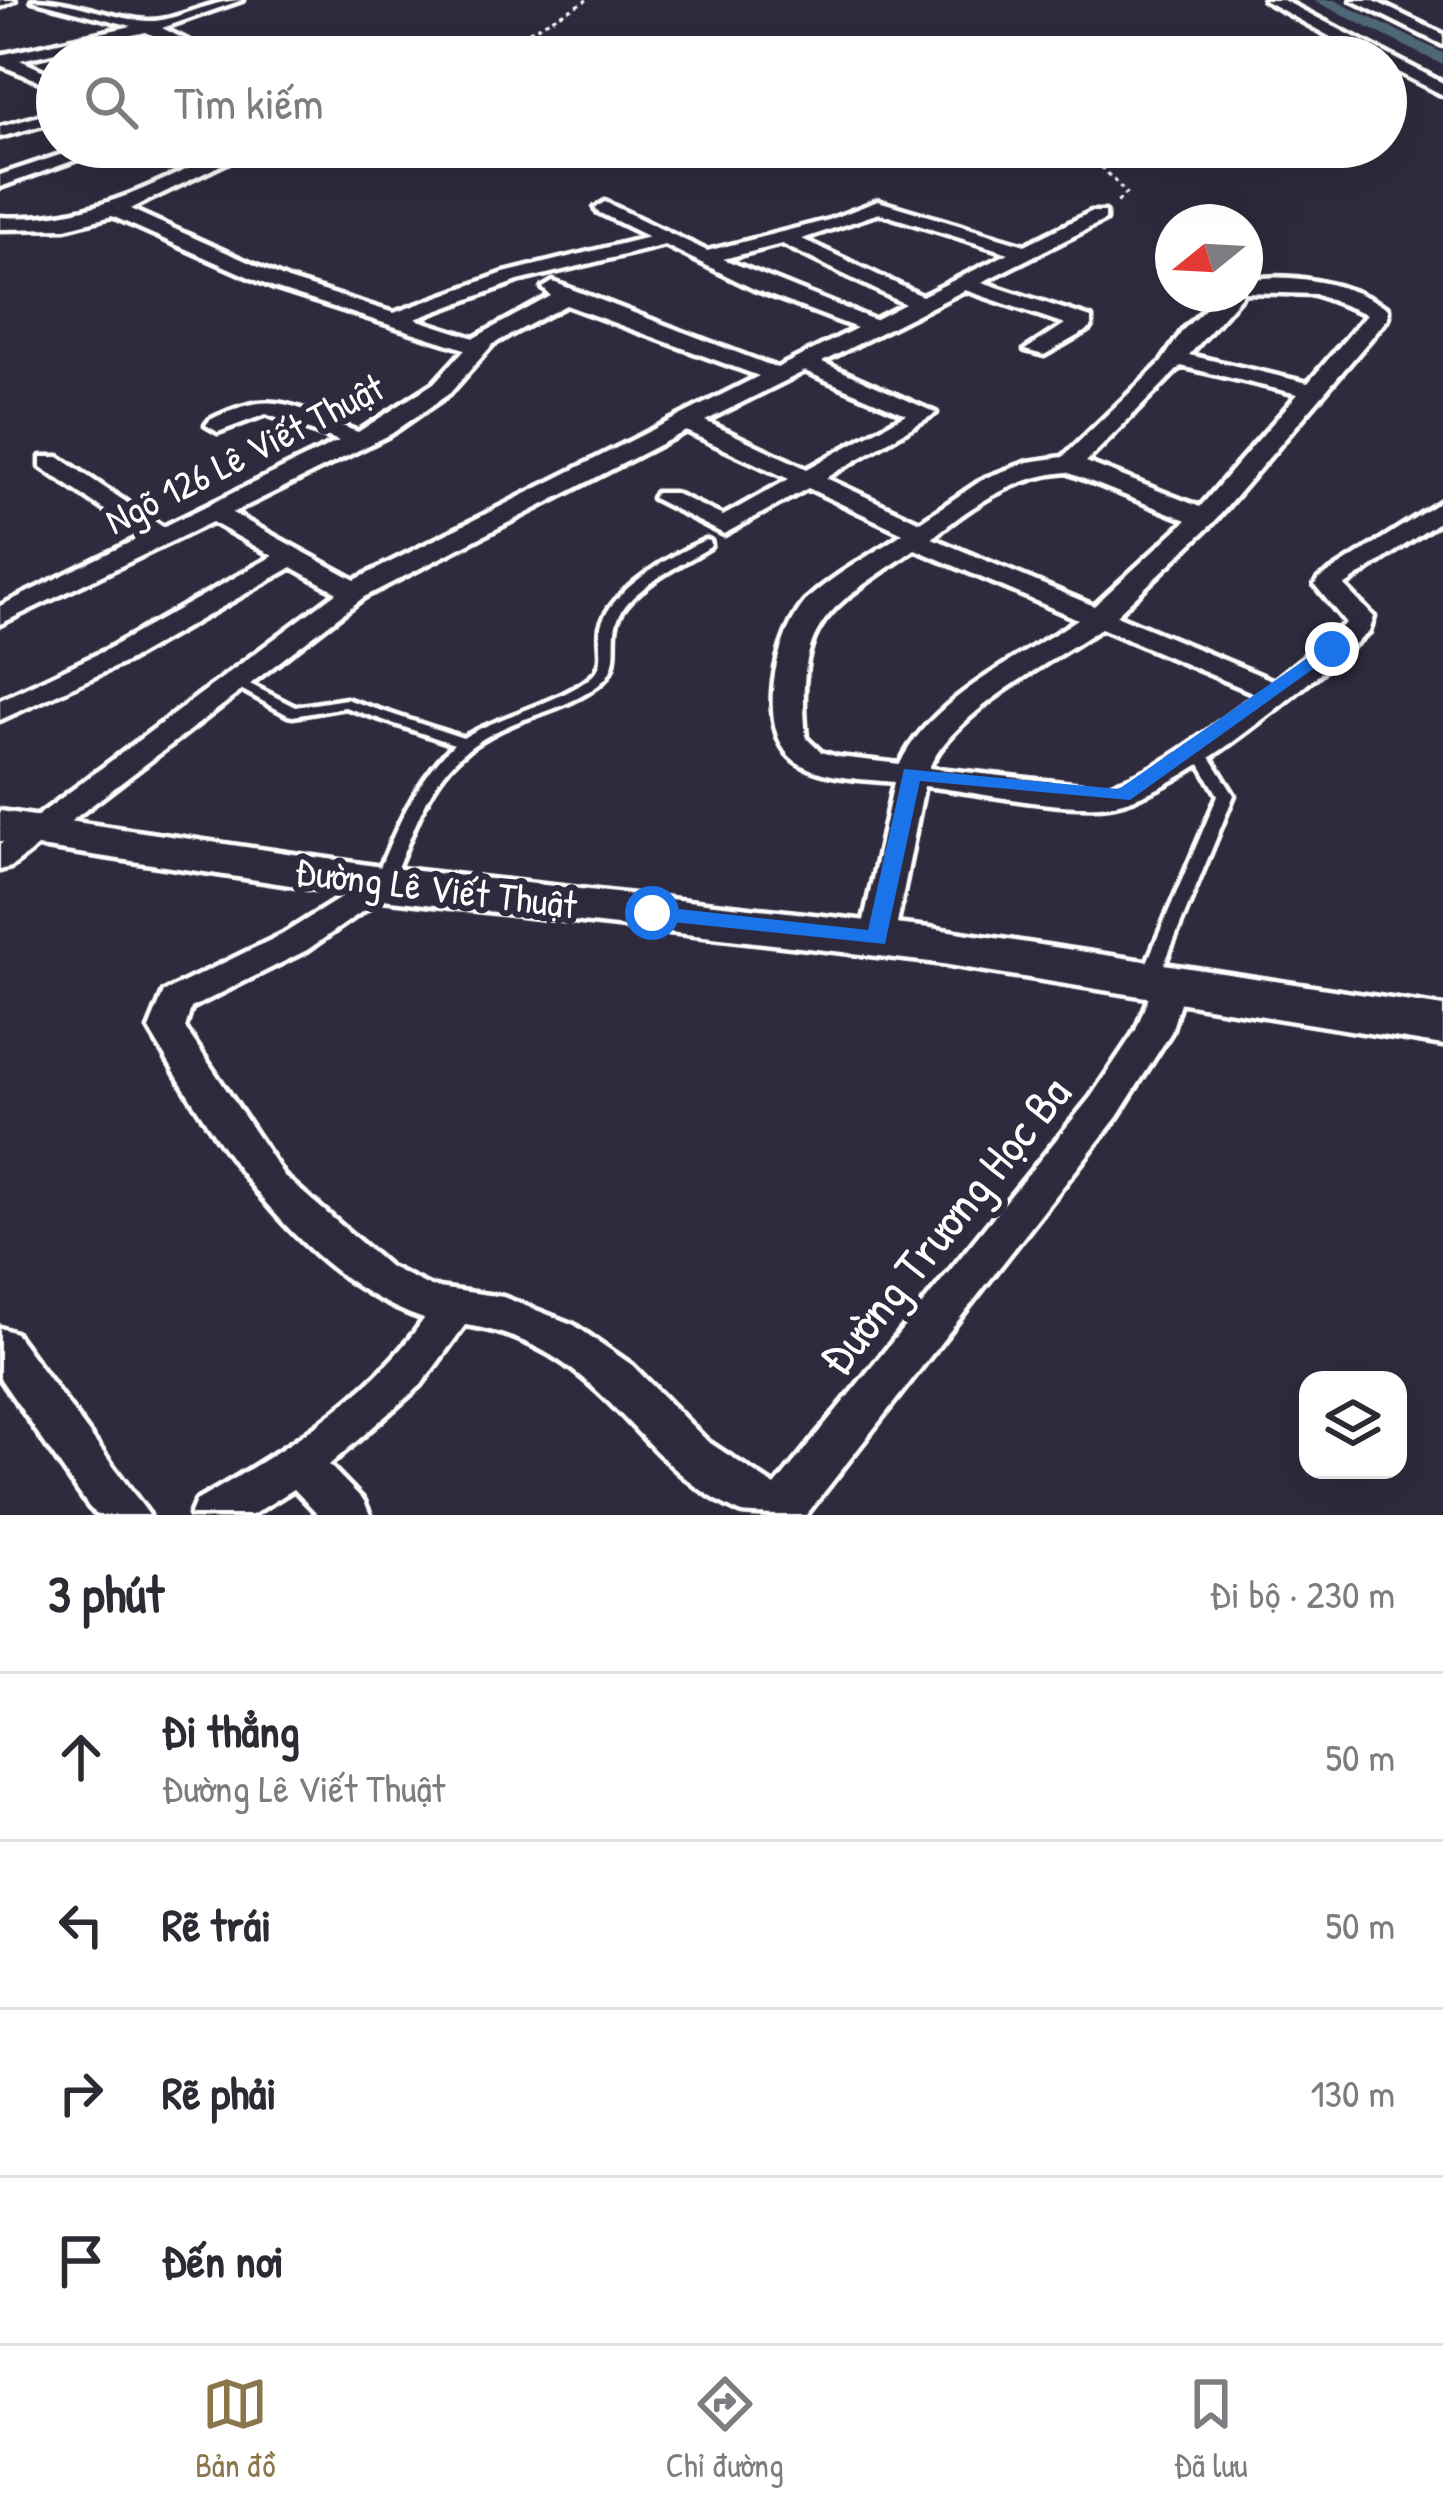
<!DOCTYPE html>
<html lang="vi">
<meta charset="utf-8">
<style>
:root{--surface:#fff;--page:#f7f7f7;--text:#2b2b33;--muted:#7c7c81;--line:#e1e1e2;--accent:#8a764a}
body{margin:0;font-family:"Patrick Hand",sans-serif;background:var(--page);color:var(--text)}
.controls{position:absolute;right:36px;bottom:36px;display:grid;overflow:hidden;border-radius:24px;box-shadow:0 12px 48px #0002}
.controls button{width:108px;height:108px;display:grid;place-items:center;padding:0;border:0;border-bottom:3px solid var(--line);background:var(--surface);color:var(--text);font:60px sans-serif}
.compass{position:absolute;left:1155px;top:204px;width:108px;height:108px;border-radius:50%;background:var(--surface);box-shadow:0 12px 48px #0002;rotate:252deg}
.stop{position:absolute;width:36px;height:36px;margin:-27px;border:9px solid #1a73e8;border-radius:50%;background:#fff}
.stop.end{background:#1a73e8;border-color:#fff;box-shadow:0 3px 12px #0008}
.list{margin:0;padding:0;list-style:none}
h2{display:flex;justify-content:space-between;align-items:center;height:156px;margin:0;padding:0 48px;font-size:51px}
h2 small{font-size:39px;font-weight:400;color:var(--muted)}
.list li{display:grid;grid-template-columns:78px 1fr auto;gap:36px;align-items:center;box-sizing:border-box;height:168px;padding:0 48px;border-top:3px solid var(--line)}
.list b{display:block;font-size:45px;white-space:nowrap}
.list p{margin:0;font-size:39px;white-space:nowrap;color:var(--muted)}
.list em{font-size:39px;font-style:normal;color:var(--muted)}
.icon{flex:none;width:66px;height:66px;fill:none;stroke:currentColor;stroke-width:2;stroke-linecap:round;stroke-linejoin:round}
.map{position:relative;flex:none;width:1443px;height:1515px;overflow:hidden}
.search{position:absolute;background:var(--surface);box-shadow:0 12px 48px #0002;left:36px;right:36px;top:36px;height:132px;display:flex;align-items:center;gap:30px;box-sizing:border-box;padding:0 42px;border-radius:66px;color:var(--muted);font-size:45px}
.sheet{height:828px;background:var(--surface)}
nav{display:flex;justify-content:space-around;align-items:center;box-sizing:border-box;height:168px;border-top:3px solid var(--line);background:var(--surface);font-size:33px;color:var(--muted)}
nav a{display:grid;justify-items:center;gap:6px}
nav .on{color:var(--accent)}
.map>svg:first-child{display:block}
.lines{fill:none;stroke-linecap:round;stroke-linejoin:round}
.canal{fill:#4f6878;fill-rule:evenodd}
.lane-casing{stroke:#fff;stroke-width:9}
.street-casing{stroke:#fff;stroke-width:9}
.secondary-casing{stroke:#fff;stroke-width:9}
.path{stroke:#fff;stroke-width:3;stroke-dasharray:4.5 4.5;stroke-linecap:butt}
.lane{fill:#2f2a3d;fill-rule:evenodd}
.street{fill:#2f2a3d;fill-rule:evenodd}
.secondary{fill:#2f2a3d;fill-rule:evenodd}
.route{fill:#1a73e8}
.labels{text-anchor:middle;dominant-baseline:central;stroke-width:12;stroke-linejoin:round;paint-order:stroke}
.street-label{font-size:39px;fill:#fff;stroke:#2f2a3d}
.near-street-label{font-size:48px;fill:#fff;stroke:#2f2a3d}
</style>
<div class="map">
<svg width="1443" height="1515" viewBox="0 0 1443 1515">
<rect width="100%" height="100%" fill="#2f2a3d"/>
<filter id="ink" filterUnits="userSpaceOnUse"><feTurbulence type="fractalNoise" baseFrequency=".00833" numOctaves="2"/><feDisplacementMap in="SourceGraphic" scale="24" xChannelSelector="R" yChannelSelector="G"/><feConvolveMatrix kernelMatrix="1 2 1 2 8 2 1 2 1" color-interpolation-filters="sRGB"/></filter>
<g filter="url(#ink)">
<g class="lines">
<polygon class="canal" points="1313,0 1334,0 1443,53 1443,65"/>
<g class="lane-casing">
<g id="lane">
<path d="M 705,540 L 710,541 L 711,544 L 710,547 C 683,564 638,584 621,612 C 607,634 624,661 603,681 C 579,703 541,712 512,724 C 428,759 424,814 388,887 L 376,887 L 374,883 C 394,833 414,783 454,744 L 345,707 L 293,716 L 288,715 L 228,682 L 235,678 L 240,679 L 295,707 L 346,699 L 463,738 C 497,716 573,699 596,672 C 606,659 598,642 601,627 C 609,591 673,554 705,540 Z"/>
<polygon points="1197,743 1202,744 1234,795 1158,979 1155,983 1143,983 1140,979 1218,795 1190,747"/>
</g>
</g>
<g class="street-casing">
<g id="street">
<polygon points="0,0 15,0 0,7"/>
<path d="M 32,0 C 73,0 108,18 147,21 C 174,23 209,0 242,0 L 162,28 L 219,57 L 198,57 L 146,32 L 20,60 L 57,77 L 57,88 L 0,65 L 0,55 L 132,26 Z"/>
<polygon points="1264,0 1283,0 1443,83 1443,95 1386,66 1386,57 1367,57"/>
<polygon points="1352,0 1372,0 1443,34 1443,45"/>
<polygon points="57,111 57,121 0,137 0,127"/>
<polygon points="84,147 111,147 0,187 0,175"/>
<path d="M 234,147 L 258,147 L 130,209 L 288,280 L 394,313 L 504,273 L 649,237 L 598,212 L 595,208 L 605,202 L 707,251 L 829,220 L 878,201 L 1025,245 L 1091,212 L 1105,212 L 1105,220 L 982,282 L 1091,318 L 1091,328 L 1044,355 L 1025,350 L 1065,324 L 965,290 L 822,362 L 936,413 L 826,478 L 920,522 L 985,478 L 1028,462 L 1063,457 L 1161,363 L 1183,330 L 1221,294 L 1243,294 L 1189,355 L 1308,383 L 1367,314 L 1315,294 L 1245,292 L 1245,280 C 1292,272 1347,283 1388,308 L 1388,318 L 1213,523 L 1116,615 L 1274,681 L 1346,623 L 1315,585 L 1319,579 L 1443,500 L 1443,519 L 1344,586 L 1374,617 L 1369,632 C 1310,681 1174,804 1099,806 C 1045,808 978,792 924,786 L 894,939 L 889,947 L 865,947 L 860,939 L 894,782 C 865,779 829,779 802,765 C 751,739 775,629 810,597 C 837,572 874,554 903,533 L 808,488 L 724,534 L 653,498 L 656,493 L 674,493 L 723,516 L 789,479 L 686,431 L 364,597 L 11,867 L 0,870 L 0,844 L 337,592 L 292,567 L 126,662 L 0,720 L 0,700 L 106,650 L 273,556 L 212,522 L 0,624 L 0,606 L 143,536 L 41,467 L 41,457 L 59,457 L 163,527 L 339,441 L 266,414 L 218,432 L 206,425 L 210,420 C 277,386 292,408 358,432 L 434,383 L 465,349 L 274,288 L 112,216 L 66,228 L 0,229 L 0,217 C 88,223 156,183 234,147 ZM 879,213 L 1009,253 L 922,296 L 802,239 ZM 782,244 L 905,304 L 874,320 L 723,259 ZM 665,245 L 754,289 L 857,328 L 777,368 L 553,282 L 543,288 L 551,296 L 474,338 L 415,319 L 518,281 ZM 566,305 L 759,376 L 355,580 L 232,513 L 391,434 L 450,393 L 493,344 ZM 1181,366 L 1298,394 L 1200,507 L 1086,462 ZM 805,371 L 906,414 L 807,469 L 705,421 ZM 1067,472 L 1187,520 L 1094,606 L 932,538 C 972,505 1015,476 1067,472 ZM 915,549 L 1078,619 C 1020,658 931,698 900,764 L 838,757 L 821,752 L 806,738 C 795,619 826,611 915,549 ZM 1101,628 L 1257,694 C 1210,729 1158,775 1100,787 L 929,768 C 954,711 1050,663 1101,628 Z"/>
<path d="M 382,872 L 398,883 L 393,890 L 307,950 L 191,1008 L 185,1028 L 284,1176 L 388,1266 L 431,1287 L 503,1297 L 574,1325 L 632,1365 L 707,1441 L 775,1486 L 1091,1097 L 1136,1030 L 1156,978 L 1180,978 L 1185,986 L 1171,1032 L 1117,1117 L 806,1515 C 788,1515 758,1515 742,1513 C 631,1464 608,1346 465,1325 L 421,1385 L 329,1465 L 364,1501 L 370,1515 L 319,1515 L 294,1489 L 252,1515 L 190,1515 L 196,1501 C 279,1453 368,1400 424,1319 C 296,1276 214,1139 149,1029 L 164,992 L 283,934 Z"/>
<polygon points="0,1328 15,1333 149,1515 97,1515 89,1507 0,1378"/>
</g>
</g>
<g class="secondary-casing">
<polygon id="secondary" points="0,811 382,867 930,928 1443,1007 1443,1045 930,962 382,899 0,841"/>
</g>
<g class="path">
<polyline points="481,57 587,0"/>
<polyline points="1082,147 1126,193 1116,204"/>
</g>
<use href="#lane" class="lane"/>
<use href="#street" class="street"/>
<use href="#secondary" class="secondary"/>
</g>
</g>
<polygon class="route" points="1326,645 1341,649 1130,800 920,781 885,944 652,920 641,913 652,906 868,930 904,769 1119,789"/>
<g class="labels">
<g class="street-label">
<text transform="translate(244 453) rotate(-27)">Ngõ 126 Lê Viết Thuật</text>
<text transform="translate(436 887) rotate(7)">Đường Lê Viết Thuật</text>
</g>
<g class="near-street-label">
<text transform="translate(944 1225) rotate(-51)">Đường Trương Học Ba</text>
</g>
</g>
</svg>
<div class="controls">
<button><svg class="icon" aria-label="layers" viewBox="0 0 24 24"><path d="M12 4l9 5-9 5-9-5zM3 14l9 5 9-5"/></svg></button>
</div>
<svg class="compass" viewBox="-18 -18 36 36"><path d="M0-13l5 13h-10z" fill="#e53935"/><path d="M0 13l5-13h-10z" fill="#7c7c81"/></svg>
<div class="stop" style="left:652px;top:913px"></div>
<div class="stop end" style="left:1332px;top:649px"></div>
<div class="search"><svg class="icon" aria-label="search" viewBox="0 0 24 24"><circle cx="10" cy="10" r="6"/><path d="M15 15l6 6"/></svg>Tìm kiếm</div>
</div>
<section class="sheet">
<h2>3 phút<small>Đi bộ · 230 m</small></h2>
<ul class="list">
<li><svg class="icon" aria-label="ahead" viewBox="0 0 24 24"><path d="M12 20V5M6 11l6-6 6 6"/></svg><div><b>Đi thẳng</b><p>Đường Lê Viết Thuật</p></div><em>50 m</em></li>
<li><svg class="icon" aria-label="left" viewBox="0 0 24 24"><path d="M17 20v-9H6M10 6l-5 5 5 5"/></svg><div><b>Rẽ trái</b></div><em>50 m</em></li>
<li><svg class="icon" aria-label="right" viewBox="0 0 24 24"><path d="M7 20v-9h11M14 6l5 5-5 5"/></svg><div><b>Rẽ phải</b></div><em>130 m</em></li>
<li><svg class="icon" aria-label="arrive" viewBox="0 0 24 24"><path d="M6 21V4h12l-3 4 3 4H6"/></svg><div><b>Đến nơi</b></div></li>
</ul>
</section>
<nav>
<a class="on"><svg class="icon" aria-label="map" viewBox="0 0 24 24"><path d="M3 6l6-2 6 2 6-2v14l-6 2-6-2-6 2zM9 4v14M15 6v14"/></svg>Bản đồ</a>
<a><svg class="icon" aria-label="directions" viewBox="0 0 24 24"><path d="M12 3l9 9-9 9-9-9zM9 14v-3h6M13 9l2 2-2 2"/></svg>Chỉ đường</a>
<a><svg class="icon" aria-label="saved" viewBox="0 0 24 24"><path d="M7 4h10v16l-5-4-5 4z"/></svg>Đã lưu</a>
</nav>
